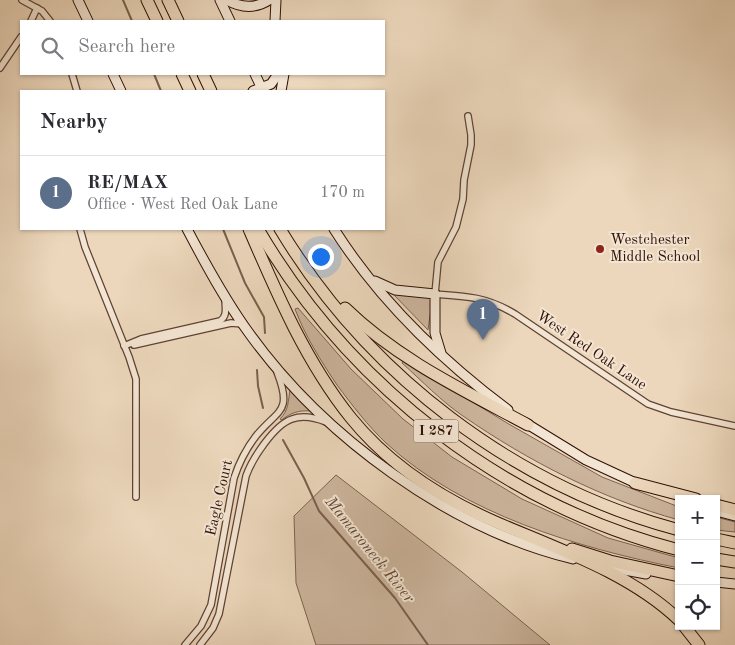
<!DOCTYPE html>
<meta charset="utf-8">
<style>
:root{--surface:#fff;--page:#f7f7f7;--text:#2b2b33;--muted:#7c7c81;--line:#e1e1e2;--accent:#8f2418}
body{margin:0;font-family:"Old Standard TT",serif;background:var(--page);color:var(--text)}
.controls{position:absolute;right:15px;bottom:15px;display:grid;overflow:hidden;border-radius:0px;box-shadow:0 1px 4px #0004}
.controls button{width:45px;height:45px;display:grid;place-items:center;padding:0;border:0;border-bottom:1px solid var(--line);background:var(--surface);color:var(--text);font:25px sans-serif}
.you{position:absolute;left:320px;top:256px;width:18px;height:18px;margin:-12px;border:4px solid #fff;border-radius:50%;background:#1a73e8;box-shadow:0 0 0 8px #1a73e833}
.badge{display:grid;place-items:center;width:32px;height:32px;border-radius:50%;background:var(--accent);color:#fff;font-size:16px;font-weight:700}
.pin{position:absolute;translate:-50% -41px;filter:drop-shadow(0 1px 2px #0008)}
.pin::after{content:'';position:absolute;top:26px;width:18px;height:15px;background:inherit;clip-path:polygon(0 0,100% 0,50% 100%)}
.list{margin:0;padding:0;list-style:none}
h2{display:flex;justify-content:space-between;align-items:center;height:65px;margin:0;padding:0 20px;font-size:21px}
h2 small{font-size:16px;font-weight:400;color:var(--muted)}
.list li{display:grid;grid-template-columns:32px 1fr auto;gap:15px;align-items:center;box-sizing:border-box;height:75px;padding:0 20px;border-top:1px solid var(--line)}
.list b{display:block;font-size:19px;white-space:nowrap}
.list p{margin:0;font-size:16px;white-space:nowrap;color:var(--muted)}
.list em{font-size:16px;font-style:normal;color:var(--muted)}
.icon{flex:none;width:28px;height:28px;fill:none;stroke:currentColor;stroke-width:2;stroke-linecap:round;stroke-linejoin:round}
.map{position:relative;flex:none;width:735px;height:645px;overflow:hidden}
.search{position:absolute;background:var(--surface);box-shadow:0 1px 4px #0004;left:20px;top:20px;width:365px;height:55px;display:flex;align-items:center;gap:12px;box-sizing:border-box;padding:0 18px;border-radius:0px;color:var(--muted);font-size:19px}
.panel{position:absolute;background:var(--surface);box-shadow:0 1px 4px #0004;left:20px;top:90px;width:365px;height:140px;border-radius:0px}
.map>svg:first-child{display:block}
.green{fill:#ccb59d;stroke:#7e6250}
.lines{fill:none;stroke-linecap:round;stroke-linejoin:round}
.stream{stroke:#7a5f4d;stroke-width:2}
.street-casing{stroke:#5f4232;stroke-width:8}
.secondary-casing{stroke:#301004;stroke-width:11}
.highway-casing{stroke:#301004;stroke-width:13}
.street{stroke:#f3e5d3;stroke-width:5.5}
.secondary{stroke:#f3e5d3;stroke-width:9}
.highway{stroke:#ecd7bc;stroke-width:11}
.poi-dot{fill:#8f2418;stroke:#f3e5d3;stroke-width:2}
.labels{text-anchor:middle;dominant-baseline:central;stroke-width:4;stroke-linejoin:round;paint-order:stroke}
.shield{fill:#f3e5d3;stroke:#6a5042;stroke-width:1}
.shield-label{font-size:14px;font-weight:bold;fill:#301004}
.poi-label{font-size:15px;fill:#301004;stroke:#f3e5d3;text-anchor:start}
.street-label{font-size:15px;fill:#301004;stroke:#f3e5d3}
.water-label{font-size:16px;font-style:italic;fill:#624434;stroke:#f3e5d3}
</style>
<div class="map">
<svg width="735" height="645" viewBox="0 0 735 645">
<rect width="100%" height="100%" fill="#ecd7bc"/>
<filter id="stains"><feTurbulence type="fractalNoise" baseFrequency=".004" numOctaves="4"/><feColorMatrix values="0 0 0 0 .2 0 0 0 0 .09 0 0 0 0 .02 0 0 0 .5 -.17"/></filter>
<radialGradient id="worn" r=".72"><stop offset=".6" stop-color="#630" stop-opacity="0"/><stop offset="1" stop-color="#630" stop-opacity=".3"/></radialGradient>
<g class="green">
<polygon points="393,294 428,297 432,301 428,330"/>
<path d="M 298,308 L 351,369 L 403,419 L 452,457 L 522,499 L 608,538 L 679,558 L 679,568 C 578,548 463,514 386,443 C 368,426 352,405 337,385 C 321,361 305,336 295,309 Z"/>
<path d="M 404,360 L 507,423 L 602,477 L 679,507 L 679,520 C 602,499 528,461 463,416 C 441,401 422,381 402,363 Z"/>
<path d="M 290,390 L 310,411 C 299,410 290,413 282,420 L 280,419 C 289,410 288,401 290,390 Z"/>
<polygon points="336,475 462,572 550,645 316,645 296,583 294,516"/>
<polygon points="716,517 735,522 735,532 716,530"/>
</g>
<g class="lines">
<g class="stream">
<polyline points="123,0 132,21"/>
<polyline points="154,74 161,91"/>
<polyline points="223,229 245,283 264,317 265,333"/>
<polyline points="257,370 258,386 263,408"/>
<polyline points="283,440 304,478 319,511 395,598 428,645"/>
</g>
<g class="street-casing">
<g id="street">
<polyline points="22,0 42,11 50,21"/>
<polyline points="31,21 37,8"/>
<polyline points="0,68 21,37"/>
<polyline points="72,74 77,91"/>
<path d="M 468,116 L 471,135 L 471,145 L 464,180 L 463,199 L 456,227 L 438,262 L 435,294 C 466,296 487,297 515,314 L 648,404 L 671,412 L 735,426"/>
<polyline points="80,229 85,247 129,357 136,379 136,497"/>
<polyline points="134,345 231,323 243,324"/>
<path d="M 124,346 L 141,339 L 220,321 C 228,316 225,307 225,299"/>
<path d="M 185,645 L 201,626 L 211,605 L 234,478 C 239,463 246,449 256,436 C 278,409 293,413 277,372"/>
<path d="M 200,645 L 213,628 L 219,614 L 246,476 C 252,459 274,425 292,419 C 303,415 316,418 326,422"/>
</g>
</g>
<g class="secondary-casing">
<g id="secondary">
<polyline points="78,0 88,21"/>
<polyline points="220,0 230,21"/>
<path d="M 227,0 C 241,8 255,9 269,0"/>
<polyline points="275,21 276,0"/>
<polyline points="113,74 121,91"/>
<polyline points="255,74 263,91"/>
<polyline points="253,91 271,84 278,74"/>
<polyline points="281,91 284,74"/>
<path d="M 187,229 C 206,265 225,300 249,333 C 323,436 449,529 573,559"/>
<path d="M 334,229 C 379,300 440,359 508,410"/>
<polyline points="375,281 395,290 435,294 435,333 441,353"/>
<polyline points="524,422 586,460 640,485"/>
<polyline points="716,511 735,516"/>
<polyline points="603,566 646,574"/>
<polyline points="716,582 735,584"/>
</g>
</g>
<g class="highway-casing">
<g id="highway">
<polyline points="147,0 157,21"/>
<polyline points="168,0 178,21"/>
<polyline points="182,74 190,91"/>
<polyline points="203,74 211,91"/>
<path d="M 249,229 C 277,294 306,362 351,418 C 390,466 444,500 500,524 C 561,550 631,574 679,620"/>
<path d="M 258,229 C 349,385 503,505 679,550"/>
<path d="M 280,229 C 368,375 514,486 679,530"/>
<path d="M 345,308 C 397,359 465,391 528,425"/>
<polyline points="635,483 696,499"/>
<polyline points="716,505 735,510"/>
<polyline points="716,539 735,543"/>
<polyline points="572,549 610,561 679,576"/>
<polyline points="716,559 735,562"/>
<polyline points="684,626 699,645"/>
</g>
</g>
<use href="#street" class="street"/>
<use href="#secondary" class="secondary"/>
<use href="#highway" class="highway"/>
</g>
<circle class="poi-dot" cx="600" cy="249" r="5"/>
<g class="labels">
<rect class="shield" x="413.5" y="419.5" width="45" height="23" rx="4"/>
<g class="shield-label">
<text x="436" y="431">I 287</text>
</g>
<g class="poi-label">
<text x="610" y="240">Westchester<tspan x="610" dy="17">Middle School</tspan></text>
</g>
<g class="street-label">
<text transform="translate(591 351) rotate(34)">West Red Oak Lane</text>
<text transform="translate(220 498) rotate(-77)">Eagle Court</text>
</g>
<g class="water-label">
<text transform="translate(369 550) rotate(51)">Mamaroneck River</text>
</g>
</g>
<rect width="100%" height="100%" filter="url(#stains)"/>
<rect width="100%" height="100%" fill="url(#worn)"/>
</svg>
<div class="controls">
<button>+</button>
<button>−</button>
<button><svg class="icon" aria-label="locate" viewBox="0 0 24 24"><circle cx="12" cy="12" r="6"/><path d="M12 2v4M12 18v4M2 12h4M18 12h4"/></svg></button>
</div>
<div class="you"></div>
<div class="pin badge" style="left:483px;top:340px;background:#5c6f8a">1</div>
<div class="search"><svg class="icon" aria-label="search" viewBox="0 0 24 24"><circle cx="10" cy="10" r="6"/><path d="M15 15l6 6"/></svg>Search here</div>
<section class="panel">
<h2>Nearby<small></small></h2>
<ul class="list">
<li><span class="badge" style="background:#5c6f8a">1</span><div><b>RE/MAX</b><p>Office · West Red Oak Lane</p></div><em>170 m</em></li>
</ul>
</section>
</div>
